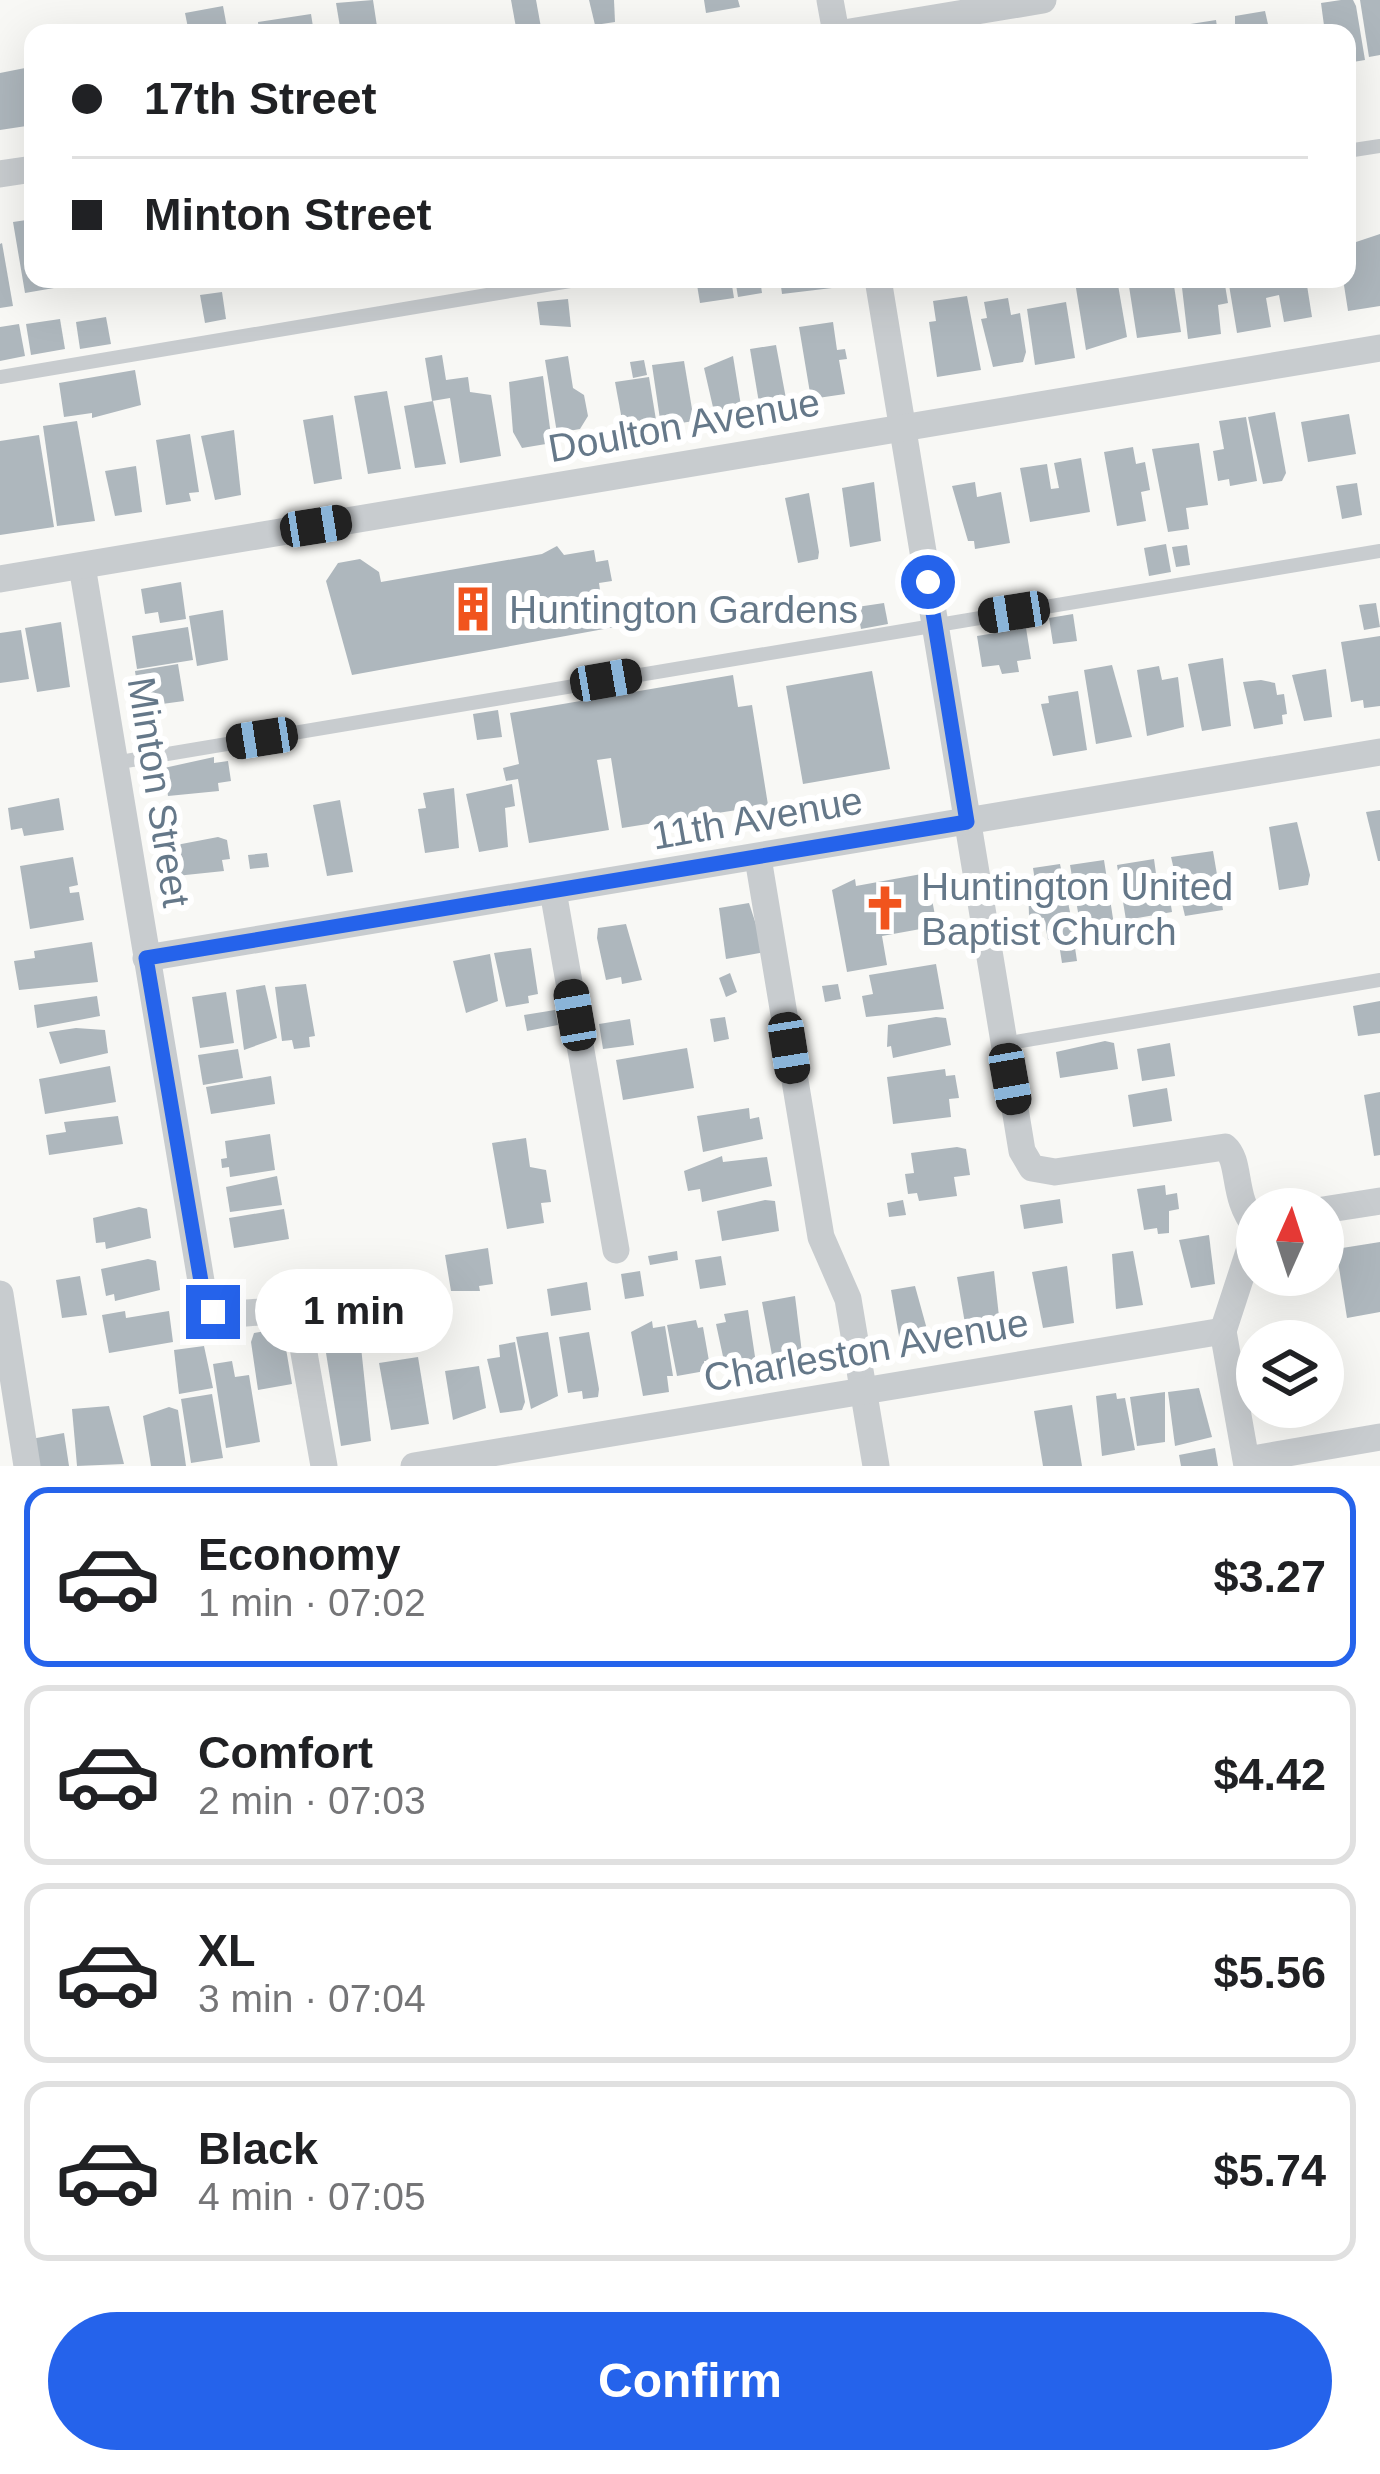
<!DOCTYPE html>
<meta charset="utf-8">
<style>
body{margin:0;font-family:Helvetica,sans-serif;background:#f6f6f6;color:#202124;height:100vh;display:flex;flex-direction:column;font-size:45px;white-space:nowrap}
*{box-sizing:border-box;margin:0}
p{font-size:39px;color:#757577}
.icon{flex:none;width:66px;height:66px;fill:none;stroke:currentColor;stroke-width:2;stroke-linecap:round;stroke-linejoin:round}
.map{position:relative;height:1466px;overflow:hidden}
.details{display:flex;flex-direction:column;background:#fff;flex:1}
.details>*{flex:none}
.guide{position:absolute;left:24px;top:24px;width:1332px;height:264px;border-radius:24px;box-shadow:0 12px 48px #0002;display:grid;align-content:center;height:264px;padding:0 48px;background:#fff}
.needle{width:78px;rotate:3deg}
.tools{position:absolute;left:1236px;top:1188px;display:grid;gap:24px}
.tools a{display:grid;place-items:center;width:108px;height:108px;border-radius:50%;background:#fff;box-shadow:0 12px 48px #0002;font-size:60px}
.end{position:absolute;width:54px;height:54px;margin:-27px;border:15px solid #2563eb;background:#fff;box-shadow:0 0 0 6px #fff}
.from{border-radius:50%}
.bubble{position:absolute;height:84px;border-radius:42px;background:#fff;box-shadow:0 12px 48px #0002;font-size:39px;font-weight:600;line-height:84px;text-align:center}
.car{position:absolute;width:36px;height:72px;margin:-36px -18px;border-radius:15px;box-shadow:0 0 9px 3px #0007;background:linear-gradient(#222 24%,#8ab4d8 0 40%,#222 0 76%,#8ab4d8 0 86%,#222 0)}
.guide b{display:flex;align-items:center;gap:42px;height:114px;font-size:45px}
.guide b+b{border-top:3px solid #e0e0e0}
.guide i{width:30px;height:30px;background:#202124}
ul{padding:21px 0 0;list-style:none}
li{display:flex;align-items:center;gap:36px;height:180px;margin:0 24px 18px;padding:0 24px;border:6px solid #e0e0e0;border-radius:24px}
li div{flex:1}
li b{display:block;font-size:45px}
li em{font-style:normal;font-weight:600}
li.on{border-color:#2563eb}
li>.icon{width:108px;height:108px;stroke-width:1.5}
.cta{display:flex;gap:24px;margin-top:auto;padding:24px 48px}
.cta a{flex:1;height:138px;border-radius:72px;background:#2563eb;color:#fff;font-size:48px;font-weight:600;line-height:138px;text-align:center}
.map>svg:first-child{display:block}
</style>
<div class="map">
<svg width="1380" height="1466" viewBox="0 0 1380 1466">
<rect width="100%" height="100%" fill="#f8f8f5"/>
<g fill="#aeb7bd">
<polygon points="373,0 378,33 341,33 336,3"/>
<polygon points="511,0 536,0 542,33 517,33"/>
<polygon points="589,0 614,0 615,22 595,25"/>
<polygon points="704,0 738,0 740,7 706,13"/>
<polygon points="1341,0 1353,0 1356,6 1365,60 1347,63 1347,33 1325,33 1321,3"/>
<polygon points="1360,0 1380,0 1380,55 1369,57"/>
<polygon points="223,6 228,33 189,33 185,13"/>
<polygon points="1265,11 1270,33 1235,33 1235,16"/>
<polygon points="311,14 314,33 259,33 258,22"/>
<polygon points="1216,20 1218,33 1185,33 1184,25"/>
<polygon points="25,68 33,125 0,130 0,73"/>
<polygon points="33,219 33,279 53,279 54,288 25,293 13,222"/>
<polygon points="1380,234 1380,306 1348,311 1343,279 1347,245"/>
<polygon points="2,243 13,306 0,308 0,244"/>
<polygon points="696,279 731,279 734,298 700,303"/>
<polygon points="735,279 760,279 762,293 738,297"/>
<polygon points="780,279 831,279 832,288 782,294"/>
<polygon points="1117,279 1127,337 1086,350 1075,282"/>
<polygon points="1173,279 1181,332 1137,338 1128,280"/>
<polygon points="1181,279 1224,279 1228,303 1218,305 1221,334 1188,339"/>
<polygon points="1228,279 1306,279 1312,317 1284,322 1279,295 1266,298 1271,327 1237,333"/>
<polygon points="222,292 226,319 205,323 200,295"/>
<polygon points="967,296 981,370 937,377 929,322 936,321 933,301"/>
<polygon points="1008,298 1011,315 1020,313 1026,352 1023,362 993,367 981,319 987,318 984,302"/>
<polygon points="568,299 571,327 540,325 537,302"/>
<polygon points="1066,302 1075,358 1035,365 1027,309"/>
<polygon points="106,317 111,344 80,349 76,322"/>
<polygon points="60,319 65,349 31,355 26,324"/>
<polygon points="833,322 837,350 845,349 847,359 839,360 845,394 811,399 799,327"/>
<polygon points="19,324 25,356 0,361 0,327"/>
<polygon points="776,345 787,404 760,409 750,349"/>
<polygon points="442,355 446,380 468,377 470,392 491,395 501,456 460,463 450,398 432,401 425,358"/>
<polygon points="568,356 573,388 584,395 588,416 580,429 557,433 545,360"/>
<polygon points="733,356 742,412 715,416 704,368"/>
<polygon points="644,360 647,375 633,378 630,362"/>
<polygon points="684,361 694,421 661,426 652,365"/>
<polygon points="135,370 141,405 92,418 92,413 64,417 59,383"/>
<polygon points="543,376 552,443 522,448 513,432 509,382"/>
<polygon points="649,377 657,426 624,431 615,382"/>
<polygon points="387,391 401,469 368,474 354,396"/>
<polygon points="433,401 446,464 415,468 404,406"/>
<polygon points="1275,412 1286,473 1282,481 1263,484 1248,417"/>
<polygon points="1349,414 1356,454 1308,462 1301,422"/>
<polygon points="333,415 342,479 314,484 303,420"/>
<polygon points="1246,417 1257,481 1230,486 1229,479 1218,481 1213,451 1224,449 1219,421"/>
<polygon points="77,421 95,521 57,526 43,426"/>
<polygon points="234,430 241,495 215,500 201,436"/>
<polygon points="190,434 199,492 189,493 191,501 166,505 156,440"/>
<polygon points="39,435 54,527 0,535 0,441"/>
<polygon points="1199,443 1208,505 1186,508 1189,529 1168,532 1152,449"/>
<polygon points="1133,447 1136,464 1145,462 1150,490 1141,492 1146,521 1117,526 1104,452"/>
<polygon points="1081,458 1090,512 1030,522 1020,468 1047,464 1051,489 1059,488 1054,463"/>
<polygon points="136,466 142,512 115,516 105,471"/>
<polygon points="874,482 881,541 850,547 842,488"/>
<polygon points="975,482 977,497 1001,492 1010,543 975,549 974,541 968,541 952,486"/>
<polygon points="1357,483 1362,515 1342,519 1336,486"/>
<polygon points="809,493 819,552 818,559 798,563 785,498"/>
<polygon points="1166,544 1171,572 1149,576 1144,548"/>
<polygon points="1187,545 1190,565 1176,567 1172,547"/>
<polygon points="557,546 564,555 594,550 596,562 608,560 612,581 599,583 602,604 611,603 615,627 352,675 326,581 338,563 360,559 379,572 381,582 542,554"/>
<polygon points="181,582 186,619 160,623 158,612 145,614 141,589"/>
<polygon points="884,603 888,624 861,629 857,607"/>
<polygon points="1376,603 1380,627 1364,630 1359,605"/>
<polygon points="223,610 228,660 197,666 189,616"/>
<polygon points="1073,614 1077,641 1053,644 1049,618"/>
<polygon points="61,622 70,687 37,692 25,628"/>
<polygon points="188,627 193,660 137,669 132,636"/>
<polygon points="1026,628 1031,659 1017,661 1019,672 1002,674 999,665 982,667 977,636"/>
<polygon points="21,630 29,679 0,683 0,633"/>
<polygon points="1380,636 1380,706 1364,708 1363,700 1351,702 1341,642"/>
<polygon points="1223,658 1231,726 1202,731 1188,664"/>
<polygon points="178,664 184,701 140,707 135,671"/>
<polygon points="1112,665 1132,737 1096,744 1084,670"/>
<polygon points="1159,666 1162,680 1178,677 1184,727 1147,736 1137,670"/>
<polygon points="1326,669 1332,717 1304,721 1292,675"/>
<polygon points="872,671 890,769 803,784 786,686"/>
<polygon points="733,675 738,707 752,705 768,805 622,828 611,758 597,760 609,830 529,843 518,779 506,781 503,768 519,764 510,713"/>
<polygon points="1261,680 1275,683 1277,695 1284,694 1287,714 1282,715 1283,724 1254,729 1243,682"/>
<polygon points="1078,691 1087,750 1053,756 1041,704 1049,703 1048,696"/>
<polygon points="498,710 502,737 477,740 473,714"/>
<polygon points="214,757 214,763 228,761 231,781 218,783 219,791 168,796 164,768"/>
<polygon points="512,784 515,806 505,808 508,847 479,852 466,794"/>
<polygon points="454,788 459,848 425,853 418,809 426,808 423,793"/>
<polygon points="59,798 64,830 24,836 22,828 11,830 8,808"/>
<polygon points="340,800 353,872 327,876 313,805"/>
<polygon points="1380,810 1380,861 1378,861 1366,812"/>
<polygon points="1297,822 1310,875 1308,885 1279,890 1269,827"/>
<polygon points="218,837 227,840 230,859 222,860 224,871 176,876 171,846"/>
<polygon points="1213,851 1223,910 1185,916 1171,857"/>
<polygon points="267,853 269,867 250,869 248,855"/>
<polygon points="73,857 78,885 69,887 70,893 79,892 84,920 30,929 20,866"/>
<polygon points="1154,859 1157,881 1167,880 1172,912 1126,920 1117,865"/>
<polygon points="1104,860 1114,925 1081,930 1070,865"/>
<polygon points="1060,864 1075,936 1048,940 1044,918 1029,916 1028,882 1035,881 1033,868"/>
<polygon points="927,873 937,926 882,936 887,965 847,972 832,890 855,879 856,886"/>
<polygon points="749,903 765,952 726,959 719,908"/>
<polygon points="626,924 642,980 622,984 621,977 606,980 597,938 598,928"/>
<polygon points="1074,941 1077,961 1062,963 1059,944"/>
<polygon points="92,942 98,982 19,990 14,961 35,958 34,951"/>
<polygon points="531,948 538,994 528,996 529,1003 506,1007 494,953"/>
<polygon points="490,954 498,1001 466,1013 453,961"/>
<polygon points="936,964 944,1009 866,1017 862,996 873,994 869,975"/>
<polygon points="730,973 737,992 726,997 719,978"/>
<polygon points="306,984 315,1036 309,1037 310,1047 294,1049 292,1040 282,1041 275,987"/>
<polygon points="838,984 841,999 825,1002 822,986"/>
<polygon points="265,985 277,1038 244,1050 236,990"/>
<polygon points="226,992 234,1043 200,1048 192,997"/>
<polygon points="97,996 100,1016 37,1028 34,1005"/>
<polygon points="1380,1001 1380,1033 1358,1036 1353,1006"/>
<polygon points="555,1010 558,1025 527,1031 524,1015"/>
<polygon points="725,1017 729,1039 714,1042 710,1019"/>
<polygon points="936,1017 946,1018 951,1045 893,1058 891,1046 887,1047 888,1025"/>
<polygon points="630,1019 634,1045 603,1049 599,1024"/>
<polygon points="76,1028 105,1030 108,1053 60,1064 49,1032"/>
<polygon points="1105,1041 1114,1043 1118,1069 1060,1078 1056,1052"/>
<polygon points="1170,1043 1175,1076 1142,1081 1137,1049"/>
<polygon points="687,1048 694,1088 623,1100 616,1060"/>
<polygon points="238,1049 243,1078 203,1085 198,1055"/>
<polygon points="110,1066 116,1102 45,1114 39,1079"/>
<polygon points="945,1069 946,1076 955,1075 959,1098 949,1099 951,1117 893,1124 887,1077"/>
<polygon points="271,1076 275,1104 211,1114 206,1087"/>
<polygon points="1167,1088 1172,1121 1133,1127 1128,1095"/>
<polygon points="1380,1092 1380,1155 1374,1156 1364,1095"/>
<polygon points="749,1108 750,1119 759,1117 763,1139 703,1152 697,1116"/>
<polygon points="118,1116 123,1144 49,1155 46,1135 66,1132 64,1122"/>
<polygon points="270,1134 275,1170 230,1177 229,1167 222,1168 221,1159 227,1158 225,1141"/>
<polygon points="526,1138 530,1167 546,1170 551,1202 541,1203 544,1223 507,1229 492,1143"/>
<polygon points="957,1147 966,1149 970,1175 954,1177 957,1196 919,1201 917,1193 908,1194 905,1174 914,1173 911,1153"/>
<polygon points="722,1156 723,1162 767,1157 772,1186 702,1202 700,1189 688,1191 684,1171"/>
<polygon points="277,1176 282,1205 230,1212 226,1187"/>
<polygon points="1165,1185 1166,1195 1177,1193 1179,1209 1169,1211 1169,1233 1158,1234 1157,1228 1144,1230 1137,1189"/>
<polygon points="1060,1199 1063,1223 1024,1229 1020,1205"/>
<polygon points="765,1200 775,1201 779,1231 722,1241 717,1211"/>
<polygon points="903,1200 906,1215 889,1217 887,1203"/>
<polygon points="139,1207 147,1209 151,1238 106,1249 105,1242 96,1243 93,1218"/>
<polygon points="284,1209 289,1239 234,1248 229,1218"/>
<polygon points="1209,1235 1215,1284 1191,1288 1179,1240"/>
<polygon points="1380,1242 1380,1312 1347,1318 1336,1249"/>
<polygon points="488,1248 493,1284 479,1286 480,1291 451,1291 445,1255"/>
<polygon points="677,1251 678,1260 650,1265 648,1256"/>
<polygon points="1133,1251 1143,1305 1116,1309 1112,1254"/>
<polygon points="721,1256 726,1285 700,1289 695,1260"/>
<polygon points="148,1259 156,1261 160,1290 115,1301 114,1294 106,1296 101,1269"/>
<polygon points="1067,1266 1074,1323 1043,1328 1032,1272"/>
<polygon points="640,1271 644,1296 625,1299 621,1274"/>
<polygon points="994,1271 1001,1335 968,1341 957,1277"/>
<polygon points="80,1276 87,1315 62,1318 56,1280"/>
<polygon points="587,1282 591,1310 551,1316 547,1289"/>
<polygon points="915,1286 928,1333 926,1338 900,1342 891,1290"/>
<polygon points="795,1296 803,1361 774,1366 762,1302"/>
<polygon points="748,1310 757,1370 727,1375 716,1324 726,1322 724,1314"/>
<polygon points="125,1311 126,1318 169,1311 173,1342 109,1353 102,1315"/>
<polygon points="696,1320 698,1328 703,1327 709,1361 704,1361 705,1371 677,1376 667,1325"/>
<polygon points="652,1321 653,1328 665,1326 673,1376 667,1376 669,1392 643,1396 631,1332"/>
<polygon points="277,1329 279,1338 284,1337 292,1384 258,1390 251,1342 254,1333"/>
<polygon points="548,1332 558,1396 531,1409 516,1337"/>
<polygon points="589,1332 599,1389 598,1397 583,1399 582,1391 568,1393 559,1337"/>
<polygon points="515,1342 525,1402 522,1410 500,1413 487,1359 500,1357 499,1345"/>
<polygon points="204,1346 213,1388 179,1394 174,1350"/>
<polygon points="361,1347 371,1441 341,1446 326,1353"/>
<polygon points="418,1357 429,1424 391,1430 379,1363"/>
<polygon points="232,1361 235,1377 249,1375 260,1442 226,1448 213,1364"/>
<polygon points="479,1366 486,1408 453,1420 445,1371"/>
<polygon points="1199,1388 1212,1437 1175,1446 1168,1392"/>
<polygon points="1165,1392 1165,1442 1137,1446 1130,1397"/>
<polygon points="1116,1393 1117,1399 1125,1398 1135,1450 1102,1456 1096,1396"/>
<polygon points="212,1394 223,1458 191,1463 181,1399"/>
<polygon points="1072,1405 1082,1466 1043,1466 1034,1411"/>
<polygon points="109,1406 124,1464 77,1466 72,1409"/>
<polygon points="169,1407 178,1410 186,1466 151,1466 143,1416"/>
<polygon points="1271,1407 1308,1407 1309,1411 1272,1416"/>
<polygon points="64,1433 69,1466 35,1466 31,1439"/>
<polygon points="1215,1448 1218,1466 1181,1466 1179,1455"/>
</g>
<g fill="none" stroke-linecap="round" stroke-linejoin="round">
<g stroke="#c8cccf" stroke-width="14">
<polyline points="1347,151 1380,146"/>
<polyline points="0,377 582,279"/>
<polyline points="114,763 1380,551"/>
<polyline points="1004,1044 1380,980"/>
</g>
<g stroke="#c8cccf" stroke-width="27">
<polyline points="830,0 836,33"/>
<polyline points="844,33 1043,0"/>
<polyline points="0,174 33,169"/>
<path d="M878,279L1022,1151L1032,1168L1055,1172L1225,1147C1242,1162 1231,1197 1256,1227"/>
<polyline points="82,566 204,1299 221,1315 285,1310 298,1319 324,1466"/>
<polyline points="0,579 1380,348"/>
<polyline points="758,858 821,1237 848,1299 876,1466"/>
<polyline points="553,891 616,1250"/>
<polyline points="146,958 1380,752"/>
<polyline points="1323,1210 1380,1201"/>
<polyline points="0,1294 27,1466"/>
<polyline points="1223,1331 1247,1466"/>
<polyline points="1223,1331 1257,1227"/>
<polyline points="1247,1460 1380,1437"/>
<polyline points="414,1466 1223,1331"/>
</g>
</g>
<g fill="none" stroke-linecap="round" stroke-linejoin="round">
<polyline stroke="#2563eb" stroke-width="15" points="213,1312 204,1299 146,958 967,822 928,582"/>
</g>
<defs>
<g id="building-bare" transform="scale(3.6)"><path d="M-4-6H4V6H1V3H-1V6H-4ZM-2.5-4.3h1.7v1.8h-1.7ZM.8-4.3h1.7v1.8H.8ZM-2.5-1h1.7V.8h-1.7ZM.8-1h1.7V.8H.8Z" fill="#f1541d" stroke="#fff" stroke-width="2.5" paint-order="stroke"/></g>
<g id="church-bare" transform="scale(3.6)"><path d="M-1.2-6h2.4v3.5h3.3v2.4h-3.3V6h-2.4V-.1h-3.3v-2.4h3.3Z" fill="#f1541d" stroke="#fff" stroke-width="2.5" paint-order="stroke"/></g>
</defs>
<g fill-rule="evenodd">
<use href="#building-bare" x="473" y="609"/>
<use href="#church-bare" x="885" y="908"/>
</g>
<g text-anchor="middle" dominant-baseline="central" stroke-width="12" stroke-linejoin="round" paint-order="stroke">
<g font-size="39" fill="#657889" stroke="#fff">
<text transform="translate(684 425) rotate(-10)">Doulton Avenue</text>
<text transform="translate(159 792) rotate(81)">Minton Street</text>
<text transform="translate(757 818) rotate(-10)">11th Avenue</text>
<text transform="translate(866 1350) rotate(-10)">Charleston Avenue</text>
</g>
<g font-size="39" fill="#657889" stroke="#fff" text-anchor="start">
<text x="509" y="609">Huntington Gardens</text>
<text x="921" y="886">Huntington United<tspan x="921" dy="45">Baptist Church</tspan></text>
</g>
</g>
</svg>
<div class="tools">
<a><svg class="needle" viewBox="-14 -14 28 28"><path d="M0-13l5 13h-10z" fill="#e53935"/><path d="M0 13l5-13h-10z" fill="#757577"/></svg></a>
<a><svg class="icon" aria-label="layers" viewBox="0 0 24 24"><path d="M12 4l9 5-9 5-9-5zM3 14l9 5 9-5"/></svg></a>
</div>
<i class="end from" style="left:928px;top:582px"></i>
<i class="end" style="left:213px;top:1312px"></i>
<div class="bubble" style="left:255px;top:1269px;width:198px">1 min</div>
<i class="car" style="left:316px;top:526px;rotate:81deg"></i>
<i class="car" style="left:1014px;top:612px;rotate:261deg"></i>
<i class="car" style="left:606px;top:680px;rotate:80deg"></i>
<i class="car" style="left:262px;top:738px;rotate:261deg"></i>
<i class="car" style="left:575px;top:1015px;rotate:350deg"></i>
<i class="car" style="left:789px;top:1048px;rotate:171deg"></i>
<i class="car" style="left:1010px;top:1079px;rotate:170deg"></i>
<div class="guide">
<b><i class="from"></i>17th Street</b>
<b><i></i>Minton Street</b>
</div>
</div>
<section class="details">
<ul>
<li class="on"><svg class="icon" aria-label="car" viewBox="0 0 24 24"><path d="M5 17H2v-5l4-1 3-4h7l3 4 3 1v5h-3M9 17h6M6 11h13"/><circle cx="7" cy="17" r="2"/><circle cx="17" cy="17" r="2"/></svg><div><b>Economy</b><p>1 min · 07:02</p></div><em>$3.27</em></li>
<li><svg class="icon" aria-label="car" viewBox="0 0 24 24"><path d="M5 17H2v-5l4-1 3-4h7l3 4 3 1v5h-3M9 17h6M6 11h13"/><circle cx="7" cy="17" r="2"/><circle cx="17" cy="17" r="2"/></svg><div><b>Comfort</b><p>2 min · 07:03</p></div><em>$4.42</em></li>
<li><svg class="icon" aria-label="car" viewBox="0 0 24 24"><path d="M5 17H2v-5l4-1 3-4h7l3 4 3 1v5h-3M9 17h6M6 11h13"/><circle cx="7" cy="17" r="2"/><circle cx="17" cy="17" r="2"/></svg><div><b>XL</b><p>3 min · 07:04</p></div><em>$5.56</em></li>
<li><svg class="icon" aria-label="car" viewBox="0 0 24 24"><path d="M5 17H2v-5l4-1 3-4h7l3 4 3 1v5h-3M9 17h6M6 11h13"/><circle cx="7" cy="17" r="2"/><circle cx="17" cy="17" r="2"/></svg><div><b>Black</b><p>4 min · 07:05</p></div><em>$5.74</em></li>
</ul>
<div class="cta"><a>Confirm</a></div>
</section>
